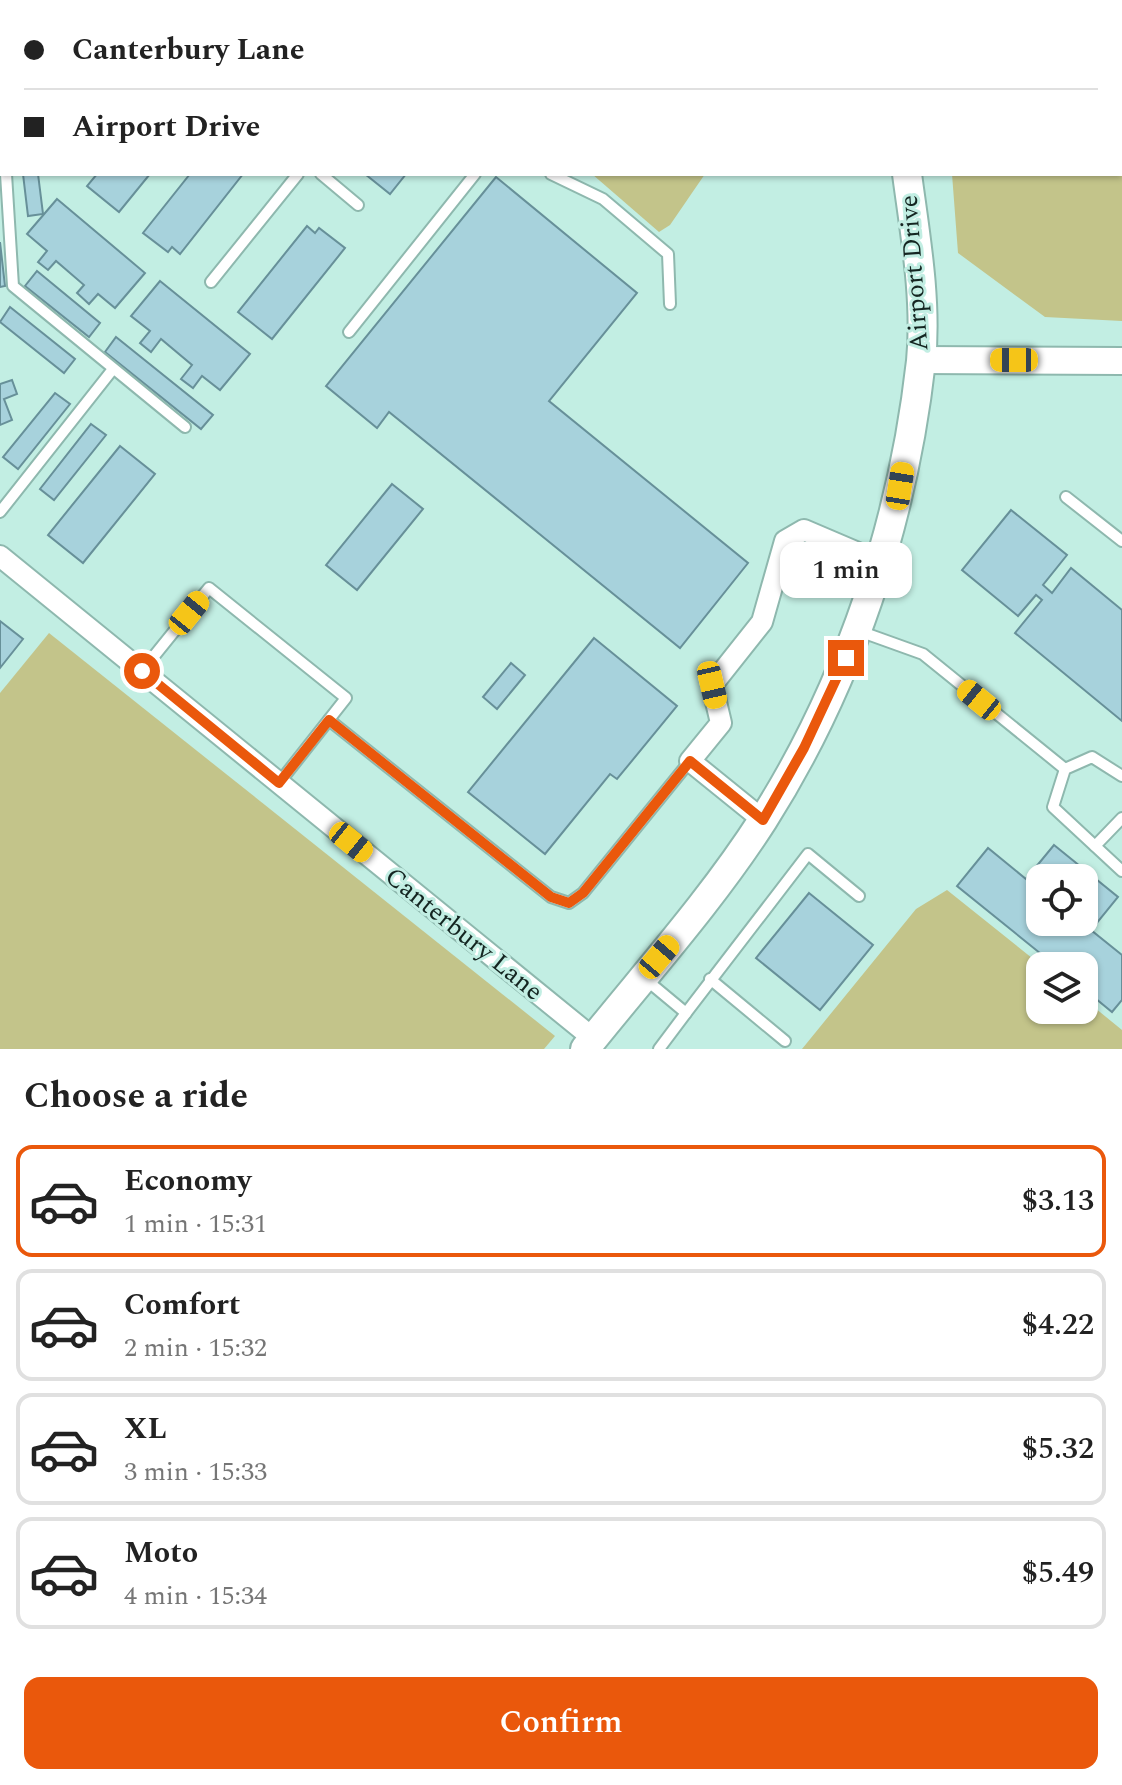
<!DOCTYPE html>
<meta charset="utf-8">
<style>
body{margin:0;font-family:Spectral,serif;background:#f6f6f6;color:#222;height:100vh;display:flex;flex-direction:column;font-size:30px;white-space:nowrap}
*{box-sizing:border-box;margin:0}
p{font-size:26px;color:#767676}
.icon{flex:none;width:44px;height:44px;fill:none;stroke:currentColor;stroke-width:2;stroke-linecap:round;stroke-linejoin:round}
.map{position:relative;height:1049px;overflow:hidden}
.side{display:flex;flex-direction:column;background:#fff;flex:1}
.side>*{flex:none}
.top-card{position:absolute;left:0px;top:0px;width:1122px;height:176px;box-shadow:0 2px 6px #0004;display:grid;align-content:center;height:176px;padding:0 24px;background:#fff}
.fabs{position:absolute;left:1026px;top:864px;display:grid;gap:16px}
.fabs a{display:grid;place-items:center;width:72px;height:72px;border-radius:16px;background:#fff;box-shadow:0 2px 6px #0004;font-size:40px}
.end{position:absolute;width:36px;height:36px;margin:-18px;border:10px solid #ea580c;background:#fff;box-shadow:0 0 0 4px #fff}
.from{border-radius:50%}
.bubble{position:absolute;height:56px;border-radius:16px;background:#fff;box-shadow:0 2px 6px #0004;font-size:26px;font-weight:600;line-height:56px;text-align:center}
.car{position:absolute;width:24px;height:48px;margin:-24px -12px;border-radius:10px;box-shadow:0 0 6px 2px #0007;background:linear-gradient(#f5c518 24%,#345 0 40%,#f5c518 0 76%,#345 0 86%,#f5c518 0)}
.top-card b{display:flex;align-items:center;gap:28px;height:76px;font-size:30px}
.top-card b+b{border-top:2px solid #e0e0e0}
.top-card i{width:20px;height:20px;background:#222}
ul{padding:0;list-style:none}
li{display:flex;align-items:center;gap:24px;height:112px;margin:0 16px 12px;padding:0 8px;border:4px solid #e0e0e0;border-radius:16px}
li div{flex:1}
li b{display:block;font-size:30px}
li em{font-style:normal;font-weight:600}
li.selected{border-color:#ea580c}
li>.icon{width:72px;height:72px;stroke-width:1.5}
h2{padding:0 24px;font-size:36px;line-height:96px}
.action{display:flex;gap:16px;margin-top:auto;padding:16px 24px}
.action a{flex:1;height:92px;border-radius:16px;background:#ea580c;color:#fff;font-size:32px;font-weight:600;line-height:92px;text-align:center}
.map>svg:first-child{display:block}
</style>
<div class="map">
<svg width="1122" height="1049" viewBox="0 0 1122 1049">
<rect width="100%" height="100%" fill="#c2eee3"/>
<g fill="#c3c48a">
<polygon points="455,0 837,0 438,2"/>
<polygon points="932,0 1122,0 1122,321 1045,317 958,253 952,174 1120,174 1120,2"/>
<polygon points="592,174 705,174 670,225 659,232"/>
<polygon points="49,633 555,1036 544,1049 0,1049 0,693"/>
<polygon points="947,890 1042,966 1040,1010 1084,1010 1084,999 1122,1030 1122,1049 802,1049 916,909"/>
</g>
<g fill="#a7d2dc" stroke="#679099" stroke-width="2" fill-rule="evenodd">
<polygon points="26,0 73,0 25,2"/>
<polygon points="231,0 286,0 229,2"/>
<polygon points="0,69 2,71 2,122 0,120"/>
<polygon points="23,174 38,174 43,214 28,216"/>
<polygon points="97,174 150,174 119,212 87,186"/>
<polygon points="190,174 243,174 180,254 172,247 168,252 143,233"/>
<polygon points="365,174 406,174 390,194"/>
<polygon points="496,177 637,293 549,401 748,563 680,648 389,412 377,428 326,386"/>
<polygon points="57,199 145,273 115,308 98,294 89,304 77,293 84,285 56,261 48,270 38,262 47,251 27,234"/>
<polygon points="307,226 315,233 319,228 345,248 272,339 238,312"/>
<polygon points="0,242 5,286 0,287"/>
<polygon points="37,271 100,323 89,337 25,286"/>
<polygon points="160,281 250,354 220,390 202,376 193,388 181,379 192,365 161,339 151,352 140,343 150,331 131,316"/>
<polygon points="10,307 75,359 64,373 0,322"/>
<polygon points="116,337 213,415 201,429 105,352"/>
<polygon points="12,380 17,394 4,399 12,420 0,425 0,384"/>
<polygon points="55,393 70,404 18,469 3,457"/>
<polygon points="91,424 106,435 54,500 40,489"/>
<polygon points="120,446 155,474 83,563 48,535"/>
<polygon points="392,484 423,509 357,590 326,565"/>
<polygon points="1011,510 1067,555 1043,585 1052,593 1071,568 1122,610 1122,721 1015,633 1042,600 1036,595 1018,616 962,570"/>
<polygon points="0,621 23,639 0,668"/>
<polygon points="594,638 677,706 617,779 610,774 545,854 468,792"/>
<polygon points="511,663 525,675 497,709 483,697"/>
<path d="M1054,845L1118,897L1091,930L1122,955V1000L1112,1012L1084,989V966H1056L957,886L988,848L1026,879ZM1040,878H1084V922H1040Z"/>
<polygon points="809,893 873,945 820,1010 756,958"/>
</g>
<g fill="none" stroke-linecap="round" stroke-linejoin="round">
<g stroke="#8eb8ae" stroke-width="14">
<g id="service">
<polyline points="121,0 123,2"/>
<polyline points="176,2 177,0"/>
<polyline points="0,147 2,148"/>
<polyline points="6,174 13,286 185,427"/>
<polyline points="321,174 358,205"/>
<polyline points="551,174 603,199 668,254 670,304"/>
<polyline points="211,282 298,174"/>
<polyline points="349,332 475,174"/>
<polyline points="1066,497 1122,541"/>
<polyline points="0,512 113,369"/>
<polyline points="859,631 923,654 1065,769"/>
<polyline points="142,671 209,588 346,698 279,783"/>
<polyline points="329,720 551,897 569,903 583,893 690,761"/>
<polyline points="1122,776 1092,757 1065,769 1053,807 1122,871"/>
<polyline points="1095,846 1122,818"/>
<polyline points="644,978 686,1013 808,854 859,896"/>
<polyline points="710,979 785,1041"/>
<polyline points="659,1049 686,1013"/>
</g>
</g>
<g stroke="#8eb8ae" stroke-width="24">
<g id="minor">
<polyline points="0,556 594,1039"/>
<polyline points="763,820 690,761 721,723 712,685 762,622 785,541 804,530 879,562"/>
</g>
</g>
<g stroke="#8eb8ae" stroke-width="30">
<polyline id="tertiary" points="921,360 1122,361"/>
</g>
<g stroke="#8eb8ae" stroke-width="32">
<g id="secondary">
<polyline points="885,0 886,2"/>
<path d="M585,1049C645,974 711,901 763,820C850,683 903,522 921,361C927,300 915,234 907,174"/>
</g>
</g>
<use href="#service" stroke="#fff" stroke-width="10"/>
<use href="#minor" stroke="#fff" stroke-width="20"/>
<use href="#tertiary" stroke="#fff" stroke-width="26"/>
<use href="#secondary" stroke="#fff" stroke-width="28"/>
</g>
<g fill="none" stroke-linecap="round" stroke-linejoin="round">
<polyline stroke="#ea580c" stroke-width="10" points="142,671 279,783 329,720 551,897 569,903 583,893 690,761 763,820 804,748 846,658"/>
</g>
<g text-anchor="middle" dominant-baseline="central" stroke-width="6" stroke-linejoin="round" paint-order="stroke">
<g font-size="26" fill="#142521" stroke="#c2eee3">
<text transform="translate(914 273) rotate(-94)">Airport Drive</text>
<text transform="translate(464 934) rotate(39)">Canterbury Lane</text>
</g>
</g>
</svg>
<div class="fabs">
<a><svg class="icon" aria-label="locate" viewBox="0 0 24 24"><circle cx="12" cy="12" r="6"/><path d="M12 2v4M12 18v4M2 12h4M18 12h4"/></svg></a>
<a><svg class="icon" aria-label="layers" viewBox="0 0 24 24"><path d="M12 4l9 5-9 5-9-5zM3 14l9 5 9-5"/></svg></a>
</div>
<i class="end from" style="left:142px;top:671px"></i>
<i class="end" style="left:846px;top:658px"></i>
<div class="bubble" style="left:780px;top:542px;width:132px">1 min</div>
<i class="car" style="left:1014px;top:360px;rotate:270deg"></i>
<i class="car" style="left:900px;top:486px;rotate:9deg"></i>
<i class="car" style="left:189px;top:613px;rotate:39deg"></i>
<i class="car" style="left:712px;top:685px;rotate:167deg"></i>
<i class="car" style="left:979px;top:700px;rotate:309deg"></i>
<i class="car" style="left:351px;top:842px;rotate:129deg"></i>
<i class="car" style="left:659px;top:957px;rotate:40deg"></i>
<div class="top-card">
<b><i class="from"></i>Canterbury Lane</b>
<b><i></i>Airport Drive</b>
</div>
</div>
<section class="side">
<h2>Choose a ride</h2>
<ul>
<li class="selected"><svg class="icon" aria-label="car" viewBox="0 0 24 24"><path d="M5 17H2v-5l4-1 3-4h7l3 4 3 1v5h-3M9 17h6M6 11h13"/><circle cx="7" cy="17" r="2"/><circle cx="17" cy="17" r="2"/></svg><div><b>Economy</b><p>1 min · 15:31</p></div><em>$3.13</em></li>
<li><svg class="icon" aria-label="car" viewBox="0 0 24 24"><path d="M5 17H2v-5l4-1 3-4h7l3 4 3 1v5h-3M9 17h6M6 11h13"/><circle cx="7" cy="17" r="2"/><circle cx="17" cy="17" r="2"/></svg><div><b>Comfort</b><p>2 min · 15:32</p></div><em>$4.22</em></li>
<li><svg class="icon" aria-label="car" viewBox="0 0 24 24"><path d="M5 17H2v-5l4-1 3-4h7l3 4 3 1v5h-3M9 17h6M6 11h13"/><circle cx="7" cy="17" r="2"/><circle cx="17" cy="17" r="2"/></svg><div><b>XL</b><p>3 min · 15:33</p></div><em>$5.32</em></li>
<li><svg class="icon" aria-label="car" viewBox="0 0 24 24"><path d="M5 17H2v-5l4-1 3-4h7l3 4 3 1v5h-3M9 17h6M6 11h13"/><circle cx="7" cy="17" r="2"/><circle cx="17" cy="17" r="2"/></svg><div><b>Moto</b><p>4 min · 15:34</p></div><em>$5.49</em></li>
</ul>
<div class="action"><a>Confirm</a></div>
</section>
